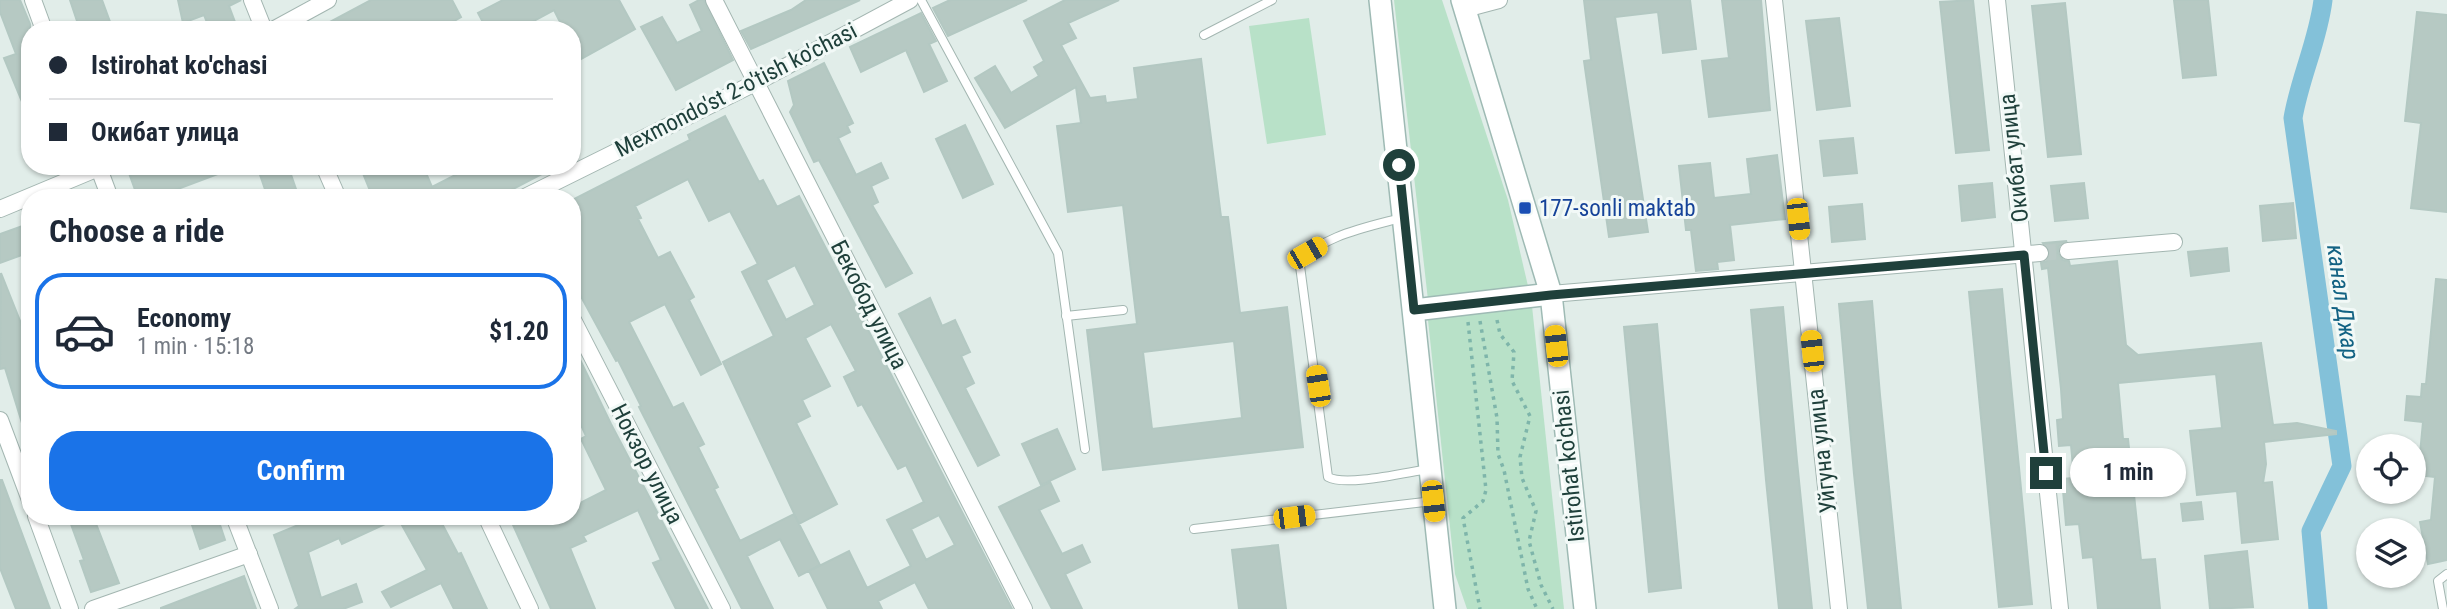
<!DOCTYPE html>
<meta charset="utf-8">
<style>
body{margin:0;font-family:"Roboto Condensed",sans-serif;background:#f6f6f7;color:#1f2937;height:100vh;display:flex;flex-direction:column;font-size:26px;white-space:nowrap}
*{box-sizing:border-box;margin:0}
p{font-size:23px;color:#747a83}
.icon{flex:none;width:38px;height:38px;fill:none;stroke:currentColor;stroke-width:2;stroke-linecap:round;stroke-linejoin:round}
.map{position:relative;flex:1;overflow:hidden}
.details{position:absolute;left:21px;top:189px;width:560px;height:336px;display:flex;flex-direction:column;background:#fff;border-radius:28px;box-shadow:0 2px 5px #0004}
.details>*{flex:none}
.hud{position:absolute;left:21px;top:21px;width:560px;height:154px;border-radius:28px;box-shadow:0 2px 5px #0004;display:grid;align-content:center;height:154px;padding:0 28px;background:#fff}
.fabs{position:absolute;left:2356px;top:434px;display:grid;gap:14px}
.fabs a{display:grid;place-items:center;width:70px;height:70px;border-radius:50%;background:#fff;box-shadow:0 2px 5px #0004;font-size:35px}
.end{position:absolute;width:32px;height:32px;margin:-16px;border:9px solid #1f403b;background:#fff;box-shadow:0 0 0 4px #fff}
.from{border-radius:50%}
.bubble{position:absolute;height:49px;border-radius:24px;background:#fff;box-shadow:0 2px 5px #0004;font-size:23px;font-weight:700;line-height:49px;text-align:center}
.car{position:absolute;width:21px;height:42px;margin:-21px -10px;border-radius:9px;box-shadow:0 0 5px 2px #0007;background:linear-gradient(#f5c518 24%,#345 0 40%,#f5c518 0 76%,#345 0 86%,#f5c518 0)}
.hud b{display:flex;align-items:center;gap:24px;height:66px;font-size:26px}
.hud b+b{border-top:2px solid #e0e1e3}
.hud i{width:18px;height:18px;background:#1f2937}
ul{padding:0;list-style:none}
li{display:flex;align-items:center;gap:21px;height:116px;margin:0 14px 10px;padding:0 14px;border:4px solid transparent;border-radius:28px}
li div{flex:1}
li b{display:block;font-size:26px}
li em{font-style:normal;font-weight:700}
li.active{border-color:#1a73e8}
li>.icon{width:63px;height:63px;stroke-width:1.5}
h2{padding:0 28px;font-size:32px;line-height:84px}
.action{display:flex;gap:14px;margin-top:auto;padding:14px 28px}
.action a{flex:1;height:80px;border-radius:28px;background:#1a73e8;color:#fff;font-size:28px;font-weight:700;line-height:80px;text-align:center}
.map>svg:first-child{display:block}
</style>
<div class="map">
<svg width="2447" height="609" viewBox="0 0 2447 609">
<rect width="100%" height="100%" fill="#e1ede9"/>
<g fill="#b8e1c8">
<polygon points="1394,0 1442,0 1508,200 1528,286 1428,300"/>
<polygon points="1309,18 1326,135 1267,144 1249,26"/>
<polygon points="1532,306 1564,609 1467,609 1455,574 1428,320"/>
</g>
<g fill="none" stroke-linecap="round" stroke-linejoin="round">
<path stroke="#83c1d9" stroke-width="19" d="M2318,609L2311,531L2342,466L2293,118C2300,77 2318,41 2323,0"/>
</g>
<g fill="#b6c9c3" stroke="#b3c8c2" stroke-width="2" fill-rule="evenodd">
<polygon points="0,0 20,0 30,24 30,121 4,58 16,54 0,12"/>
<polygon points="70,0 102,0 113,30 80,30"/>
<polygon points="178,0 241,0 229,6 238,30 210,30 204,15 183,23"/>
<polygon points="371,0 452,0 461,17 438,30 315,30"/>
<polygon points="503,0 619,0 635,29 572,64 572,30 564,30 554,10 517,30 487,30 478,13"/>
<polygon points="699,0 704,0 733,60 676,90 641,27 662,17 677,43 702,31 690,5"/>
<polygon points="806,0 860,0 751,49 741,31 791,10"/>
<polygon points="950,0 1027,0 948,36 933,8"/>
<path d="M1065,0H1119L1068,23L1076,38L1061,45L1090,98L1105,96L1106,103L1138,99L1134,68L1201,59L1221,217H1228L1240,313L1287,307L1303,447L1103,470L1087,330L1137,324L1123,205L1068,212L1057,126L1081,123L1076,87L1005,128L975,78L995,66L1011,93L1039,76L1034,67L1044,61L1024,21ZM1234,341L1242,418L1152,429L1143,352Z"/>
<polygon points="1584,0 1690,0 1696,49 1663,53 1658,12 1615,17 1648,232 1609,237 1584,61 1591,60"/>
<polygon points="1722,0 1761,0 1770,110 1709,117 1702,61 1729,58"/>
<polygon points="1973,0 1989,150 1956,153 1940,2"/>
<polygon points="2174,0 2208,0 2216,75 2183,78"/>
<polygon points="2065,3 2081,154 2048,157 2032,6"/>
<polygon points="2417,12 2447,15 2447,212 2411,208 2421,123 2405,121"/>
<polygon points="921,13 936,41 929,44 947,81 924,92 906,50 861,72 850,47"/>
<polygon points="1839,18 1850,106 1817,110 1806,21"/>
<polygon points="824,63 853,123 847,126 850,132 838,138 856,175 881,163 888,178 871,186 878,202 872,205 912,273 886,287 819,160 814,162 790,112 794,105 788,81"/>
<path d="M725,116L759,182L763,180L777,207L799,196L1012,609H929L915,582L878,601L882,609H828L809,571L849,551L867,588L911,566L887,520L924,502L906,465L898,469L862,404L858,406L844,377L856,371L831,324L805,338L830,386L802,400L810,416L796,423L837,504L799,524L723,362L774,336L742,272L758,264L730,211L709,221L688,179L635,206L641,218L638,219L658,258L670,252L694,297L689,300L721,364L701,375L665,304L629,322L673,408L683,403L704,444L698,447L718,487L714,489L740,541L794,514L820,565L799,576L780,539L747,556L773,609H742L639,407L641,406L618,360L616,361L572,280V200L690,140L688,135ZM795,265L815,305L786,320L766,280ZM939,515L955,545L926,560L911,529Z"/>
<polygon points="965,125 993,184 963,198 936,139"/>
<polygon points="1853,138 1857,173 1824,176 1820,141"/>
<polygon points="1777,155 1785,219 1730,225 1734,260 1717,262 1718,269 1696,271 1691,230 1686,230 1679,166 1710,163 1714,198 1751,194 1747,159"/>
<polygon points="148,166 231,166 231,169 167,193 168,198 138,198 129,173"/>
<polygon points="257,166 288,166 297,192 268,198"/>
<polygon points="360,166 423,166 432,187 473,166 557,166 496,198 373,198"/>
<polygon points="1992,183 1995,217 1962,221 1959,186"/>
<polygon points="2084,183 2088,218 2055,221 2051,186"/>
<polygon points="2293,203 2296,238 2263,241 2260,206"/>
<polygon points="1862,204 1865,239 1832,242 1829,207"/>
<polygon points="25,225 30,252 0,263 0,234"/>
<polygon points="2067,241 2059,246 2058,253 2063,260 2069,261 2070,266 2117,261 2126,345 2138,355 2261,343 2273,425 2297,423 2336,431 2336,434 2264,442 2266,464 2263,483 2272,482 2278,539 2242,543 2237,491 2197,495 2190,431 2222,428 2216,374 2118,383 2123,439 2128,439 2141,560 2155,559 2160,609 2098,609 2093,557 2083,558 2079,524 2066,525 2062,479 2074,478 2071,445 2059,446 2057,420 2063,419 2061,389 2048,268 2042,269 2041,263 2047,261 2050,253 2043,243"/>
<polygon points="2227,248 2229,271 2191,276 2188,252"/>
<polygon points="1,273 30,346 30,436 26,436 5,368 0,369"/>
<polygon points="2436,279 2447,280 2447,560 2428,564 2420,522 2431,520 2435,477 2418,475 2423,422 2405,420 2407,396 2421,397 2422,384 2426,384"/>
<polygon points="2002,289 2032,604 1999,607 1969,292"/>
<polygon points="930,298 942,326 955,320 970,352 961,356 974,383 965,388 999,455 978,466 899,314"/>
<polygon points="1872,301 1880,395 1901,609 1868,609 1854,474 1839,304"/>
<polygon points="1783,307 1797,461 1812,609 1779,609 1766,480 1751,310"/>
<polygon points="1657,324 1681,588 1649,592 1624,327"/>
<polygon points="572,343 611,424 708,609 676,609 653,563 661,560 638,510 583,536 586,541 570,548 595,609 551,609 509,516 572,516 572,507 606,490 581,439 586,436 572,405"/>
<polygon points="1057,429 1075,469 1041,485 1022,444"/>
<polygon points="0,480 2,480 50,609 16,609 0,568"/>
<polygon points="1050,482 1059,501 1039,510 1062,554 1082,545 1090,562 1065,574 1082,609 1052,609 999,507"/>
<polygon points="2201,502 2203,519 2183,521 2181,504"/>
<polygon points="68,516 93,516 119,583 91,592 80,561 84,560"/>
<polygon points="189,516 217,516 225,540 200,549"/>
<polygon points="320,516 348,516 351,523 366,516 438,516 458,554 461,553 487,609 454,609 441,583 391,607 382,592 427,570 398,518 342,544 339,538 308,552 321,598 356,584 362,602 343,609 295,609 299,606 274,535"/>
<polygon points="1278,545 1286,609 1239,609 1232,550"/>
<polygon points="2247,551 2253,607 2210,609 2205,556"/>
<polygon points="244,576 256,609 161,609 161,608"/>
</g>
<g fill="none" stroke-linecap="round" stroke-linejoin="round">
<polyline stroke="#bacac6" stroke-width="16" stroke-dasharray="16 8" stroke-linecap="butt" points="2040,253 2068,251"/>
<g stroke="#a3b6b1" stroke-width="10">
<g id="service">
<polyline points="921,0 1058,253 1085,449"/>
<polyline points="1204,35 1272,0"/>
<path d="M1401,218C1372,226 1313,237 1300,266L1328,477C1346,487 1407,472 1429,469"/>
<polyline points="1066,316 1123,310"/>
<polyline points="1194,529 1433,501"/>
<polyline points="2443,609 2438,581 2447,574"/>
</g>
</g>
<g stroke="#a3b6b1" stroke-width="18">
<g id="minor">
<polyline points="33,0 44,30"/>
<polyline points="252,0 264,30"/>
<polyline points="714,0 1024,609"/>
<polyline points="1774,0 1839,609"/>
<polyline points="1997,0 2060,609"/>
<polyline points="1465,9 1499,0"/>
<polyline points="273,30 328,0"/>
<polyline points="98,166 110,198"/>
<polyline points="324,166 338,198"/>
<polyline points="523,198 755,83 910,0"/>
<polyline points="0,209 103,166"/>
<polyline points="2068,251 2174,242"/>
<polyline points="1551,294 2040,253"/>
<polyline points="572,318 722,609"/>
<polyline points="0,420 30,500"/>
<polyline points="36,516 70,609"/>
<polyline points="234,516 270,609"/>
<polyline points="486,516 530,609"/>
<polyline points="93,609 249,554"/>
</g>
</g>
<g stroke="#9ebab4" stroke-width="24">
<g id="secondary">
<polyline points="1380,0 1445,609"/>
<polyline points="1462,0 1551,294 1585,609"/>
<polyline points="1414,310 1551,294"/>
</g>
</g>
<g stroke="#7eb5aa" stroke-width="3.5" stroke-dasharray="3.5 5" stroke-linecap="butt">
<polyline points="1497,320 1500,334 1514,352 1512,381 1530,416 1520,457 1522,478 1536,511 1529,541 1541,585 1553,609"/>
<polyline points="1480,321 1497,418 1498,454 1504,470 1528,589 1537,609"/>
<polyline points="1468,322 1486,490 1483,501 1463,518 1480,609"/>
</g>
<use href="#service" stroke="#fff" stroke-width="8"/>
<use href="#minor" stroke="#fff" stroke-width="16"/>
<use href="#secondary" stroke="#fff" stroke-width="21"/>
</g>
<g fill="none" stroke-linecap="round" stroke-linejoin="round">
<polyline stroke="#1f403b" stroke-width="9" points="1399,165 1414,310 1551,295 2024,255 2046,473"/>
</g>
<rect fill="#1a4fb4" stroke="#f2f9f7" stroke-width="2.5" x="1518" y="201" width="14" height="14" rx="3.5"/>
<g text-anchor="middle" dominant-baseline="central" stroke-width="6" stroke-linejoin="round" paint-order="stroke">
<g font-size="23" fill="#1f403b" stroke="#f2f9f7">
<text transform="translate(736 90) rotate(-27)">Mexmondo'st 2-o'tish ko'chasi</text>
<text transform="translate(2014 158) rotate(-96)">Окибат улица</text>
<text transform="translate(869 305) rotate(63)">Бекобод улица</text>
<text transform="translate(1822 451) rotate(-96)">Уйгуна улица</text>
<text transform="translate(647 464) rotate(63)">Нокзор улица</text>
<text transform="translate(1569 466) rotate(-96)">Istirohat ko'chasi</text>
</g>
<g font-size="23" fill="#164399" stroke="#f2f9f7" text-anchor="start">
<text x="1539" y="208">177-sonli maktab</text>
</g>
<g font-size="24" font-style="italic" fill="#126283" stroke="#f2f9f7">
<text transform="translate(2343 302) rotate(82)">канал Джар</text>
</g>
</g>
</svg>
<div class="fabs">
<a><svg class="icon" aria-label="locate" viewBox="0 0 24 24"><circle cx="12" cy="12" r="6"/><path d="M12 2v4M12 18v4M2 12h4M18 12h4"/></svg></a>
<a><svg class="icon" aria-label="layers" viewBox="0 0 24 24"><path d="M12 4l9 5-9 5-9-5zM3 14l9 5 9-5"/></svg></a>
</div>
<i class="end from" style="left:1399px;top:165px"></i>
<i class="end" style="left:2046px;top:473px"></i>
<div class="bubble" style="left:2070px;top:448px;width:116px">1 min</div>
<i class="car" style="left:1798px;top:219px;rotate:174deg"></i>
<i class="car" style="left:1307px;top:253px;rotate:60deg"></i>
<i class="car" style="left:1556px;top:346px;rotate:354deg"></i>
<i class="car" style="left:1812px;top:351px;rotate:354deg"></i>
<i class="car" style="left:1318px;top:386px;rotate:351deg"></i>
<i class="car" style="left:1433px;top:501px;rotate:174deg"></i>
<i class="car" style="left:1294px;top:517px;rotate:83deg"></i>
<div class="hud">
<b><i class="from"></i>Istirohat ko'chasi</b>
<b><i></i>Окибат улица</b>
</div>
<section class="details">
<h2>Choose a ride</h2>
<ul>
<li class="active"><svg class="icon" aria-label="car" viewBox="0 0 24 24"><path d="M5 17H2v-5l4-1 3-4h7l3 4 3 1v5h-3M9 17h6M6 11h13"/><circle cx="7" cy="17" r="2"/><circle cx="17" cy="17" r="2"/></svg><div><b>Economy</b><p>1 min · 15:18</p></div><em>$1.20</em></li>
</ul>
<div class="action"><a>Confirm</a></div>
</section>
</div>
